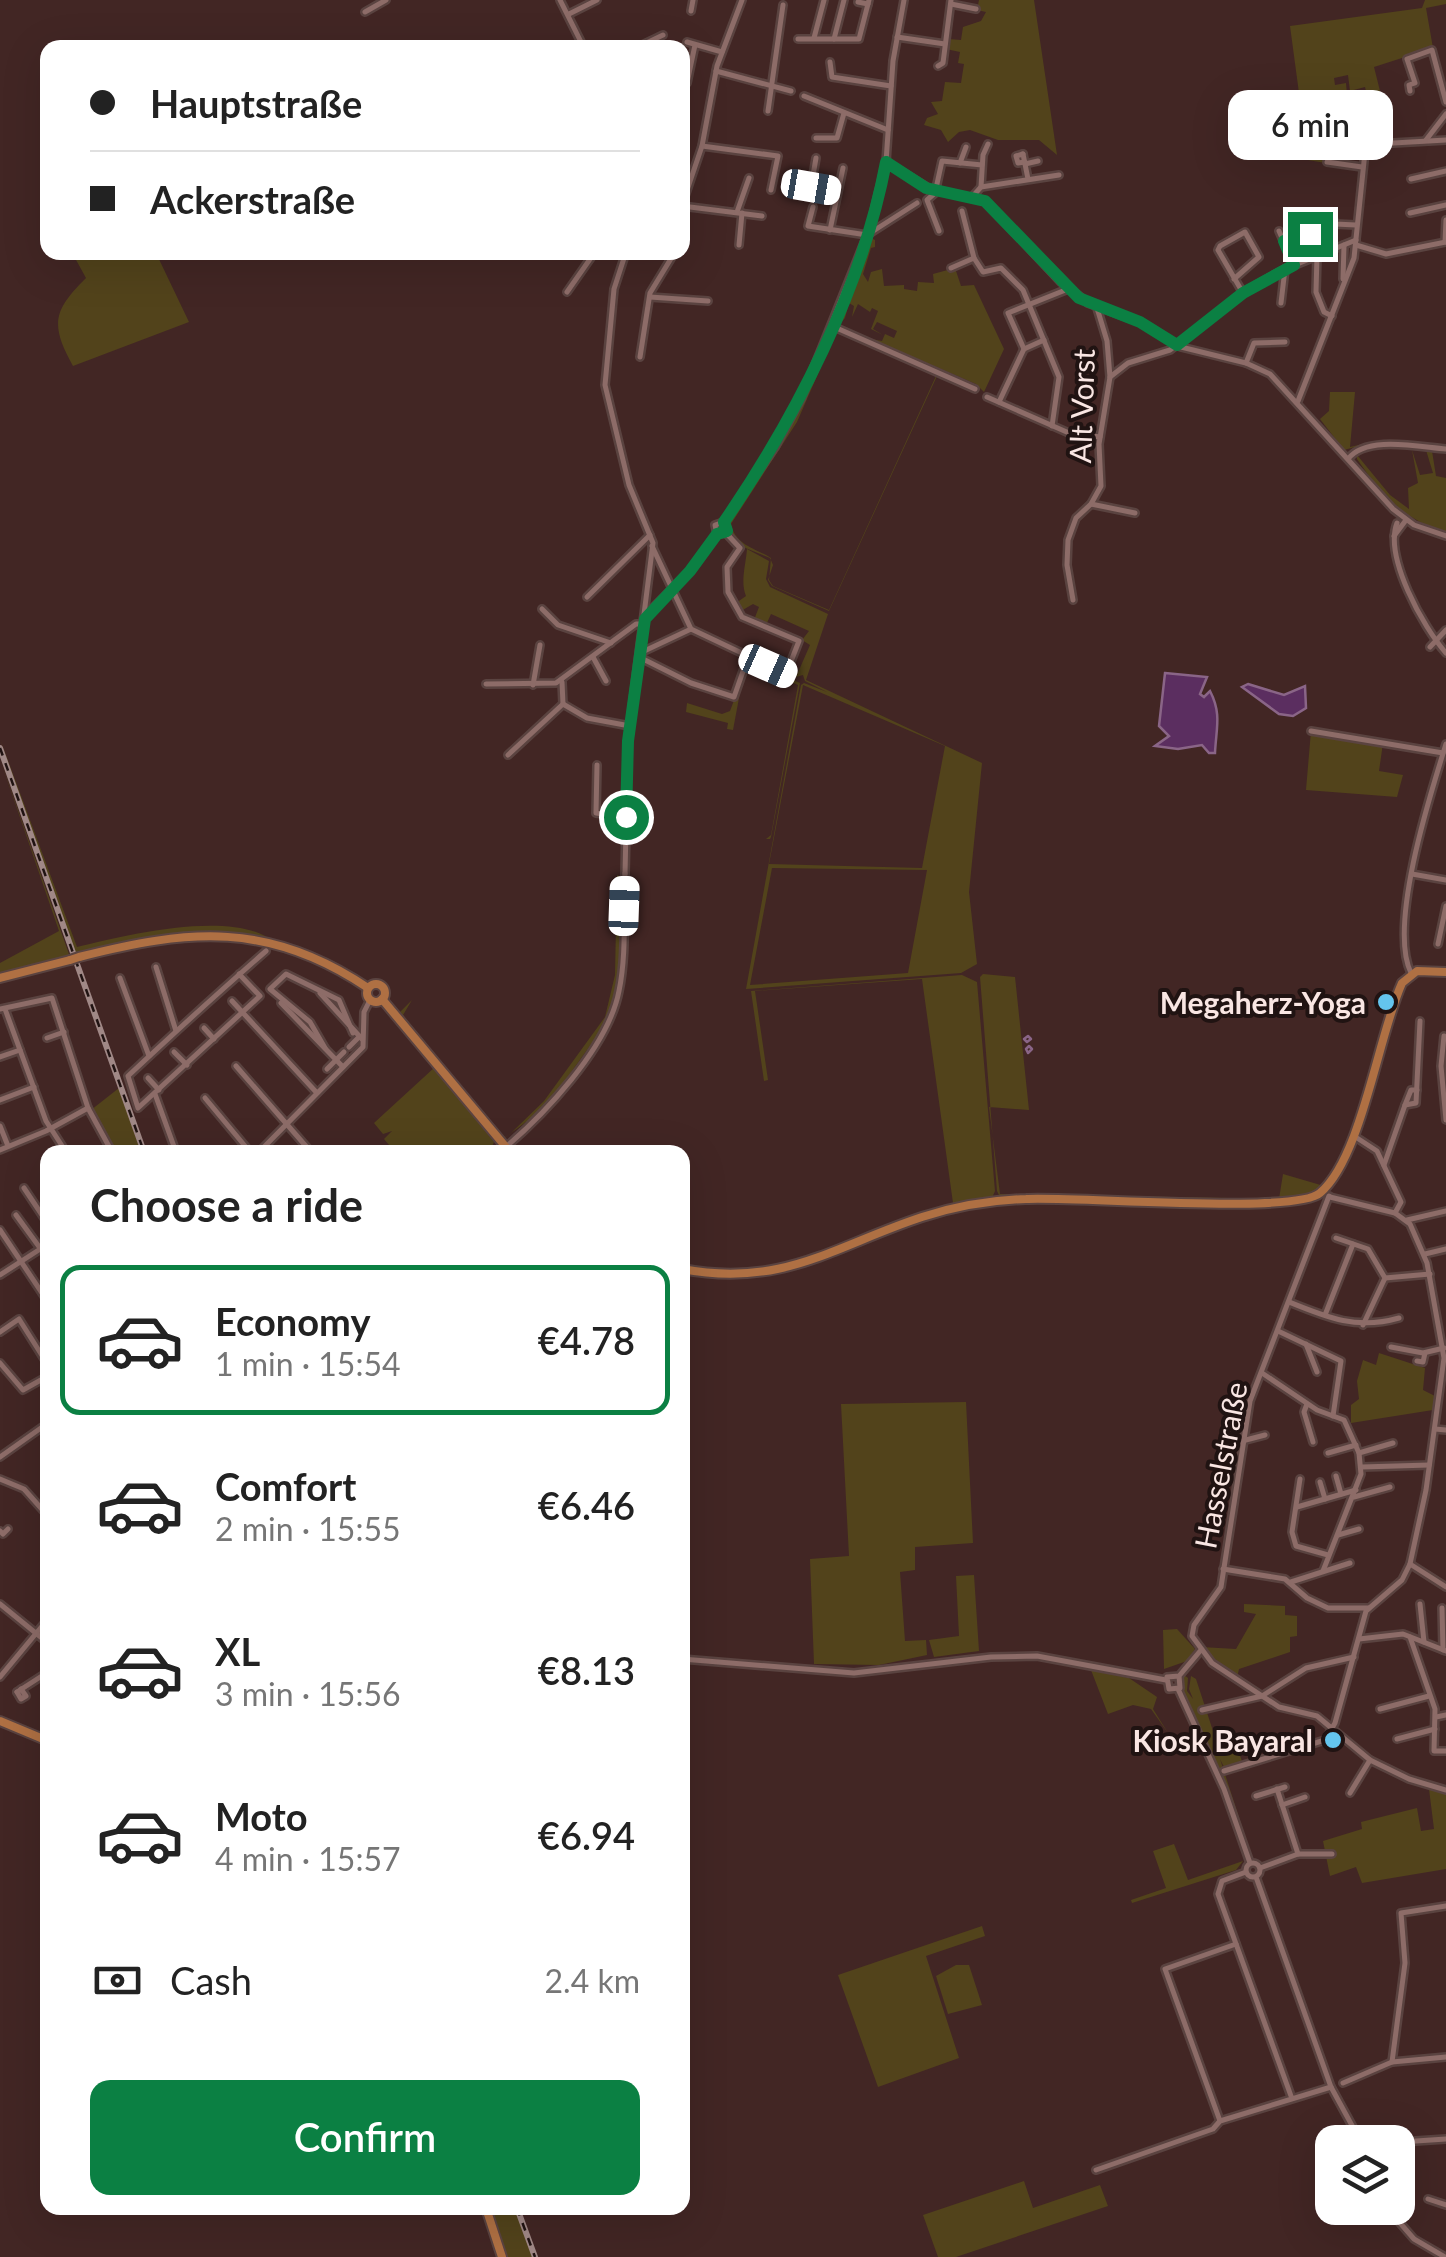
<!DOCTYPE html>
<meta charset="utf-8">
<style>
body{margin:0;font-family:Lato,sans-serif;background:#f6f6f6;color:#222;height:100vh;display:flex;flex-direction:column;font-size:38px;white-space:nowrap}
*{box-sizing:border-box;margin:0}
p{font-size:32px;color:#767676}
.icon{flex:none;width:55px;height:55px;fill:none;stroke:currentColor;stroke-width:2;stroke-linecap:round;stroke-linejoin:round}
.map{position:relative;flex:1;overflow:hidden}
.side{position:absolute;left:40px;top:1145px;width:650px;height:1070px;display:flex;flex-direction:column;background:#fff;border-radius:20px;box-shadow:0 10px 40px #0002}
.side>*{flex:none}
.guide{position:absolute;left:40px;top:40px;width:650px;height:220px;border-radius:20px;box-shadow:0 10px 40px #0002;display:grid;align-content:center;height:220px;padding:0 50px;background:#fff}
.buttons{position:absolute;left:1315px;top:2125px;display:grid;gap:20px}
.buttons a{display:grid;place-items:center;width:100px;height:100px;border-radius:20px;background:#fff;box-shadow:0 10px 40px #0002;font-size:50px}
.end{position:absolute;width:45px;height:45px;margin:-22px;border:12px solid #0b8043;background:#fff;box-shadow:0 0 0 5px #fff}
.from{border-radius:50%}
.bubble{position:absolute;height:70px;border-radius:20px;background:#fff;box-shadow:0 10px 40px #0002;font-size:32px;font-weight:600;line-height:70px;text-align:center}
.car{position:absolute;width:30px;height:60px;margin:-30px -15px;border-radius:12px;box-shadow:0 0 8px 2px #0007;background:linear-gradient(#fff 24%,#345 0 40%,#fff 0 76%,#345 0 86%,#fff 0)}
.guide b{display:flex;align-items:center;gap:35px;height:95px;font-size:38px}
.guide b+b{border-top:2px solid #e0e0e0}
.guide i{width:25px;height:25px;background:#222}
ul{padding:0;list-style:none}
li{display:flex;align-items:center;gap:30px;height:150px;margin:0 20px 15px;padding:0 30px;border:5px solid transparent;border-radius:20px}
li div{flex:1}
li b{display:block;font-size:38px}
li em{font-style:normal;font-weight:600}
li.on{border-color:#0b8043}
li>.icon{width:90px;height:90px;stroke-width:1.5}
h2{padding:0 50px;font-size:45px;line-height:120px}
.pay{display:flex;align-items:center;gap:25px;height:110px;padding:0 50px;font-size:38px}
.pay p{margin-inline-start:auto}
.primary-button{display:flex;gap:20px;margin-top:auto;padding:20px 50px}
.primary-button a{flex:1;height:115px;border-radius:20px;background:#0b8043;color:#fff;font-size:40px;font-weight:600;line-height:115px;text-align:center}
.map>svg:first-child{display:block}
</style>
<div class="map">
<svg width="1446" height="2257" viewBox="0 0 1446 2257">
<rect width="100%" height="100%" fill="#422624"/>
<g fill="#52431b" fill-rule="evenodd">
<polygon points="979,0 1034,0 1057,155 1039,140 998,140 970,130 959,132 948,142 941,130 924,125 927,118 938,114 931,102 942,101 945,82 961,83 964,64 958,63 960,52 946,49 948,39 961,40 963,27 981,21 986,12 977,10"/>
<polygon points="1425,0 1446,0 1446,4 1426,8 1433,48 1374,67 1381,95 1368,99 1365,87 1350,91 1348,75 1334,78 1335,85 1346,83 1351,142 1335,140 1331,164 1308,160 1290,26 1422,8"/>
<polygon points="869,237 875,240 875,247 871,248 863,274 868,282 871,272 882,269 884,286 904,285 904,289 917,291 918,282 934,283 933,274 955,268 961,286 974,285 1004,349 984,392 976,384 871,339 882,341 885,334 894,338 897,331 877,322 873,329 883,335 871,329 878,311 872,308 870,312 858,304 852,317 854,306 849,303 845,318 838,326 860,263 835,321"/>
<path d="M80,253H156L189,322L73,366C50,324 53,311 86,278L75,258Z"/>
<path d="M835,329L937,376L829,611L772,586L768,580L773,565L770,558L743,547L729,532L728,523L792,422ZM837,330L936,376L829,610L773,586L769,580L771,558C755,548 735,545 731,524L797,422Z"/>
<polygon points="1330,392 1355,392 1350,447 1371,442 1446,446 1370,443 1344,450 1320,419 1329,411"/>
<path d="M1412,450L1420,475L1433,473L1426,450L1432,451L1436,476L1446,478V532C1402,520 1379,491 1357,459V455L1390,495L1409,509L1408,488L1418,483Z"/>
<path d="M747,549L769,561L766,579L770,587L828,614L806,680L982,763L969,892L977,964L961,973L746,989L801,685L804,683L827,692L805,681L803,675L796,677L810,645L802,640L809,631L771,614L766,625L754,620L759,607L753,604L741,611L736,603L746,596C740,582 746,564 747,549ZM803,685L945,746L922,868L769,864ZM772,868L927,870L908,973L750,985Z"/>
<polygon points="749,660 800,683 771,837 770,839 766,839 771,835 798,685 751,664 742,682 733,730 727,729 728,723 686,712 687,703 722,714 730,711"/>
<polygon points="1311,731 1383,743 1379,771 1403,775 1397,797 1306,790"/>
<path d="M0,739L77,947C125,935 232,909 273,941C207,924 137,937 75,956Z"/>
<polygon points="0,759 70,957 0,976 0,963 59,931"/>
<polygon points="617,875 623,878 620,972 611,1013 598,1038 579,1063 592,1043 554,1096 527,1124 526,1122 503,1139 398,1014 412,1000 403,1015 500,1134 505,1137 510,1134 544,1101 605,1017 615,975"/>
<polygon points="983,974 1015,977 1029,1110 989,1107 1000,1194 1279,1199 1283,1174 1324,1186 1295,1200 1000,1197 997,1191 980,977"/>
<path d="M962,975L977,982L995,1191L991,1200C884,1217 794,1289 683,1267L737,1270L796,1263L953,1203L922,979L755,991L768,1080L764,1081L751,991Z"/>
<polygon points="435,1067 494,1142 490,1152 404,1152 407,1149 404,1146 395,1152 384,1139 392,1131 383,1134 374,1123"/>
<polygon points="119,1088 141,1152 114,1152 91,1110"/>
<polygon points="1379,1353 1425,1368 1423,1390 1435,1396 1433,1410 1351,1423 1351,1405 1359,1399 1357,1381 1363,1360 1376,1365"/>
<polygon points="966,1402 973,1543 915,1547 915,1570 900,1572 905,1641 926,1640 927,1655 879,1665 814,1664 810,1559 849,1556 841,1404"/>
<polygon points="974,1575 979,1651 934,1657 929,1640 959,1636 956,1576"/>
<polygon points="1244,1604 1285,1606 1285,1615 1297,1616 1297,1636 1290,1637 1290,1652 1239,1669 1237,1678 1201,1647 1236,1649 1256,1614 1244,1612"/>
<polygon points="1177,1629 1195,1649 1187,1661 1164,1669 1163,1630"/>
<polygon points="1091,1670 1129,1678 1157,1697 1153,1709 1168,1733 1151,1709 1133,1705 1108,1714"/>
<polygon points="1184,1675 1188,1678 1187,1691 1193,1699 1189,1689 1191,1676 1196,1679 1214,1734 1232,1733 1243,1764 1225,1769 1220,1759 1250,1851 1182,1690"/>
<polygon points="1429,1789 1446,1793 1446,1869 1362,1883 1356,1867 1330,1876 1323,1841 1362,1829 1361,1822 1417,1808 1421,1831 1434,1829"/>
<polygon points="1174,1844 1188,1880 1243,1861 1236,1870 1132,1903 1131,1900 1166,1888 1153,1851"/>
<polygon points="982,1926 985,1936 926,1956 959,2058 878,2087 838,1975"/>
<polygon points="956,1965 969,1965 982,2005 948,2014 936,1976"/>
<polygon points="1024,2181 1033,2208 1100,2185 1108,2206 956,2257 938,2257 923,2215"/>
<polygon points="487,2208 516,2208 533,2257 504,2257"/>
</g>
<g fill="#5b2e60" stroke="#8a6587" stroke-width="2.5">
<path d="M1165,673L1207,677L1200,694L1204,697L1210,691C1222,714 1216,729 1215,753H1209L1202,745L1178,749L1155,746L1169,736L1159,726Z"/>
<polygon points="1248,684 1284,695 1305,686 1306,708 1293,716 1279,714 1242,687"/>
</g>
<g fill="none" stroke-linecap="round" stroke-linejoin="round">
<g stroke="#8a6587" stroke-width="2.5">
<polygon points="1028,1036 1031,1039 1027,1042 1024,1039"/>
<polygon points="1029,1046 1032,1049 1028,1053 1026,1049"/>
</g>
<g stroke="#5a4340" stroke-width="10">
<g id="minor">
<polyline points="560,0 584,48"/>
<polyline points="858,2 868,4"/>
<polyline points="951,4 976,9"/>
<polyline points="691,11 693,0"/>
<polyline points="365,12 386,0"/>
<polyline points="569,14 597,0"/>
<polyline points="897,37 945,44"/>
<polyline points="814,38 824,0"/>
<polyline points="798,39 859,39 869,0"/>
<polyline points="834,39 844,0"/>
<polyline points="687,42 722,52"/>
<polyline points="636,48 663,35"/>
<polyline points="830,62 832,77 891,86"/>
<polyline points="938,66 943,63 951,0"/>
<polyline points="716,71 791,91"/>
<polyline points="687,83 695,45"/>
<polyline points="1410,91 1409,85 1415,83 1407,59 1432,50 1446,102"/>
<polyline points="804,96 888,130"/>
<polyline points="768,111 783,5"/>
<polyline points="816,138 837,138 844,113"/>
<polyline points="1426,140 1446,114"/>
<polyline points="702,146 778,156 771,190"/>
<polyline points="1023,154 1028,179"/>
<polyline points="1023,154 1016,156 1018,163 1025,162"/>
<polyline points="816,158 811,187 836,191"/>
<polyline points="886,162 930,189 985,201 1061,282 1088,303 1140,322 1181,347 1246,363 1270,374 1393,509 1414,525 1446,536"/>
<polyline points="1327,162 1362,167"/>
<polyline points="960,163 966,147"/>
<polyline points="1025,164 1038,161"/>
<polyline points="1411,179 1446,171"/>
<polyline points="981,187 983,155 988,144"/>
<polyline points="973,196 981,187 1059,175"/>
<polyline points="682,205 702,146 717,66 742,0"/>
<polyline points="682,206 762,216"/>
<polyline points="813,207 808,226 867,235 917,203"/>
<polyline points="962,211 974,258"/>
<polyline points="737,212 749,178"/>
<polyline points="1410,213 1446,205"/>
<polyline points="1333,218 1335,224 1356,225"/>
<polyline points="830,230 843,168"/>
<polyline points="939,231 927,200 935,193 942,161 982,165"/>
<polyline points="1279,231 1294,265"/>
<polyline points="1284,241 1310,234"/>
<polyline points="1445,242 1446,220"/>
<polyline points="739,245 742,213"/>
<polyline points="1356,245 1386,254 1446,242"/>
<polyline points="1317,255 1316,292 1324,312 1332,316"/>
<polyline points="951,268 974,258 983,272 1001,268 1023,290 1059,377 1052,426"/>
<polyline points="1234,279 1259,257 1245,232 1220,246 1218,250 1243,293"/>
<polyline points="1343,279 1344,245"/>
<polyline points="567,292 595,252"/>
<polyline points="650,297 708,301"/>
<polyline points="1281,303 1285,269"/>
<polyline points="832,326 975,389"/>
<polyline points="1024,349 1008,313 1068,289"/>
<polyline points="640,357 650,293 675,252"/>
<polyline points="1246,363 1254,343 1285,342"/>
<polyline points="1110,377 1128,363 1170,350 1249,289 1285,269 1356,240"/>
<polyline points="987,397 1069,433 1100,437"/>
<polyline points="1298,401 1354,258 1365,152 1376,144 1446,140"/>
<polyline points="999,402 1024,349 1044,340"/>
<path d="M1348,459C1366,435 1419,447 1446,449"/>
<polyline points="1091,504 1135,513"/>
<path d="M1397,523C1384,557 1423,627 1446,653"/>
<polyline points="717,534 715,525 724,522"/>
<polyline points="1394,536 1406,520"/>
<polyline points="652,546 691,629 786,674 799,641 742,617 728,592 727,567 740,548 726,533"/>
<polyline points="587,597 650,535"/>
<polyline points="1073,600 1067,565 1068,540 1076,518 1091,504 1101,486 1099,444 1110,377 1107,341 1097,308"/>
<polyline points="542,609 558,625 611,643"/>
<polyline points="647,614 690,571 717,534 726,533 724,522 775,447 802,397 870,228 886,162 893,61 904,0"/>
<polyline points="1430,647 1446,630"/>
<polyline points="640,653 691,629"/>
<polyline points="593,657 606,681"/>
<polyline points="639,657 691,683 734,697 748,657"/>
<polyline points="562,682 563,704"/>
<polyline points="486,684 556,683 636,624 643,624"/>
<polyline points="533,685 540,645"/>
<polyline points="1311,731 1443,753"/>
<polyline points="508,755 563,704 587,718 630,726"/>
<polyline points="597,765 596,813 626,817"/>
<polyline points="625,874 628,741 653,543 629,485 605,385 614,289 626,252"/>
<polyline points="1412,874 1446,880"/>
<polyline points="1438,944 1446,906"/>
<polyline points="156,967 176,1031"/>
<path d="M1411,973C1388,926 1430,795 1446,744"/>
<path d="M239,974L260,996L138,1108L128,1076C173,1034 219,992 266,951"/>
<polyline points="120,978 149,1056"/>
<polyline points="320,993 362,1039"/>
<polyline points="232,1001 317,1093"/>
<polyline points="281,1003 343,1067"/>
<polyline points="0,1009 52,998 88,1108 112,1152"/>
<polyline points="5,1009 46,1121 66,1152"/>
<polyline points="204,1028 214,1039"/>
<polyline points="1444,1036 1441,1066 1446,1120"/>
<polyline points="47,1038 64,1032"/>
<polyline points="349,1047 358,1038"/>
<polyline points="325,1048 310,1022 270,989 286,974 339,1000 353,1033"/>
<polyline points="174,1052 187,1065"/>
<polyline points="0,1057 20,1050"/>
<polyline points="236,1066 311,1152"/>
<polyline points="327,1069 344,1052"/>
<polyline points="148,1078 159,1090"/>
<polyline points="155,1094 176,1152"/>
<polyline points="205,1098 250,1152"/>
<polyline points="0,1100 34,1087"/>
<polyline points="1405,1105 1411,1090 1417,1090"/>
<polyline points="0,1126 8,1146"/>
<polyline points="1354,1136 1377,1151 1401,1202 1395,1213"/>
<polyline points="0,1150 46,1131 88,1108"/>
<polyline points="259,1152 363,1047 364,1012 370,1000"/>
<path d="M500,1152C543,1116 608,1048 619,991C627,953 623,912 625,873"/>
<polyline points="1384,1165 1405,1105 1416,1103 1420,1021"/>
<polyline points="24,1188 48,1224"/>
<polyline points="1329,1196 1250,1401 1221,1587 1194,1625 1192,1636 1212,1663 1279,1707 1317,1716 1370,1760 1409,1779 1446,1790"/>
<polyline points="16,1215 40,1248"/>
<polyline points="1407,1220 1446,1211"/>
<polyline points="0,1230 48,1302"/>
<polyline points="1336,1238 1368,1249 1385,1278 1363,1325"/>
<polyline points="1425,1254 1446,1249"/>
<polyline points="0,1275 48,1244"/>
<polyline points="1385,1278 1430,1274"/>
<path d="M1289,1302C1328,1318 1357,1330 1399,1318"/>
<polyline points="1325,1315 1353,1244"/>
<polyline points="1278,1331 1341,1361 1333,1416"/>
<polyline points="0,1332 19,1319 48,1365"/>
<polyline points="1306,1344 1317,1372"/>
<polyline points="1391,1347 1423,1353 1444,1348"/>
<polyline points="1417,1361 1423,1362 1425,1353"/>
<polyline points="0,1363 23,1390 48,1376"/>
<polyline points="1262,1373 1317,1410 1344,1420 1359,1453 1361,1474 1323,1571"/>
<polyline points="1307,1404 1304,1412 1313,1442"/>
<polyline points="1435,1429 1446,1430"/>
<polyline points="1242,1441 1265,1435"/>
<polyline points="1328,1453 1356,1445"/>
<polyline points="1359,1453 1393,1443"/>
<polyline points="0,1457 48,1423"/>
<polyline points="1362,1467 1429,1465"/>
<polyline points="1336,1476 1341,1494"/>
<polyline points="0,1479 24,1489 48,1516"/>
<polyline points="1300,1479 1292,1532 1296,1546 1328,1555"/>
<polyline points="1320,1482 1325,1499"/>
<polyline points="1354,1497 1390,1487"/>
<polyline points="1297,1507 1356,1490"/>
<polyline points="48,1528 48,1538"/>
<polyline points="0,1531 3,1534 8,1529"/>
<polyline points="1338,1535 1359,1529"/>
<polyline points="1410,1564 1446,1587"/>
<polyline points="1223,1569 1285,1579 1307,1598 1328,1608 1369,1608"/>
<polyline points="1291,1582 1350,1563"/>
<polyline points="0,1604 48,1643"/>
<polyline points="1420,1604 1424,1642"/>
<polyline points="1442,1608 1443,1650"/>
<polyline points="1410,1637 1435,1709 1434,1751 1446,1751"/>
<polyline points="1359,1639 1403,1634 1446,1651"/>
<polyline points="682,1659 854,1673 991,1657 1037,1656 1166,1680"/>
<polyline points="1179,1676 1180,1688 1169,1689 1167,1677 1179,1676 1201,1650"/>
<polyline points="0,1677 48,1619"/>
<polyline points="1178,1689 1224,1789 1250,1863"/>
<polyline points="17,1692 48,1672"/>
<polyline points="17,1692 21,1699 26,1696 21,1689"/>
<polyline points="1380,1709 1429,1696"/>
<polyline points="1202,1710 1262,1696 1306,1668 1354,1657"/>
<polyline points="1436,1717 1446,1715"/>
<polyline points="1397,1739 1435,1729"/>
<polyline points="1224,1771 1325,1740 1335,1723 1366,1611 1402,1580 1410,1564 1426,1490 1444,1358 1427,1263 1410,1224 1395,1213 1330,1197"/>
<polyline points="1277,1789 1298,1854"/>
<polyline points="1350,1793 1370,1760"/>
<polyline points="1256,1796 1285,1787"/>
<polyline points="1282,1805 1305,1797"/>
<circle cx="1253" cy="1870" r="7"/>
<polyline points="1260,1868 1298,1854 1332,1854"/>
<polyline points="1246,1872 1222,1881 1218,1894 1291,2096"/>
<polyline points="1256,1877 1331,2087 1361,2142"/>
<polyline points="1392,2062 1405,1963 1401,1913 1446,1906"/>
<polyline points="1343,2083 1392,2062 1446,2057"/>
<polyline points="1220,2121 1165,1969 1236,1944"/>
<polyline points="1359,2131 1401,2142 1446,2139"/>
<polyline points="1096,2170 1213,2129 1220,2121 1331,2087"/>
<polyline points="1428,2199 1446,2205"/>
<polyline points="1387,2208 1414,2239 1445,2257"/>
</g>
</g>
<g stroke="#5a4340" stroke-width="12">
<g id="major">
<path d="M79,957C189,929 269,921 368,988"/>
<polyline points="0,978 70,960"/>
<circle cx="376" cy="993" r="9"/>
<polyline points="382,999 510,1152"/>
<path d="M682,1269C783,1288 834,1246 922,1217C956,1206 991,1200 1026,1199C1074,1196 1295,1215 1320,1193C1362,1157 1378,1036 1402,983L1417,971L1446,972"/>
<polyline points="0,1721 48,1741"/>
<polyline points="486,2208 502,2257"/>
</g>
</g>
<use href="#minor" stroke="#8d6c68" stroke-width="5"/>
<use href="#major" stroke="#af7043" stroke-width="8"/>
<g stroke="#a08886" stroke-width="6">
<g id="rail">
<polyline points="0,748 144,1152"/>
<polyline points="517,2208 535,2257"/>
</g>
</g>
<use href="#rail" stroke="#201312" stroke-width="2.5" stroke-dasharray="8" stroke-linecap="butt"/>
<g stroke="#5a4340" stroke-width="12" stroke-linecap="butt">
<polyline id="major-bridge" points="70,960 79,957"/>
</g>
<use href="#major-bridge" stroke="#af7043" stroke-width="8"/>
</g>
<g fill="none" stroke-linecap="round" stroke-linejoin="round">
<path stroke="#0b8043" stroke-width="12" d="M626,817L628,741L645,619L690,571L717,534L727,531L724,522C796,417 862,289 886,162L926,188L985,201L1079,298L1140,322L1177,345L1243,293L1294,265L1284,241L1310,234"/>
</g>
<g fill="#64c5ee" stroke="#201312" stroke-width="4">
<circle cx="1386" cy="1002" r="10"/>
<circle cx="1333" cy="1740" r="10"/>
</g>
<g text-anchor="middle" dominant-baseline="central" stroke-width="8" stroke-linejoin="round" paint-order="stroke">
<g font-size="30" fill="#f9e6e3" stroke="#201312">
<text transform="translate(1081 406) rotate(-88)">Alt Vorst</text>
<text transform="translate(1220 1465) rotate(-79)">Hasselstraße</text>
</g>
<g font-size="30" font-weight="bold" fill="#f9e6e3" stroke="#201312" text-anchor="end">
<text x="1366" y="1002">Megaherz-Yoga</text>
<text x="1313" y="1740">Kiosk Bayaral</text>
</g>
</g>
</svg>
<div class="buttons">
<a><svg class="icon" aria-label="layers" viewBox="0 0 24 24"><path d="M12 4l9 5-9 5-9-5zM3 14l9 5 9-5"/></svg></a>
</div>
<i class="end from" style="left:626px;top:817px"></i>
<i class="end" style="left:1310px;top:234px"></i>
<div class="bubble" style="left:1228px;top:90px;width:165px">6 min</div>
<i class="car" style="left:811px;top:187px;rotate:100deg"></i>
<i class="car" style="left:768px;top:666px;rotate:114deg"></i>
<i class="car" style="left:624px;top:906px;rotate:2deg"></i>
<div class="guide">
<b><i class="from"></i>Hauptstraße</b>
<b><i></i>Ackerstraße</b>
</div>
<section class="side">
<h2>Choose a ride</h2>
<ul>
<li class="on"><svg class="icon" aria-label="car" viewBox="0 0 24 24"><path d="M5 17H2v-5l4-1 3-4h7l3 4 3 1v5h-3M9 17h6M6 11h13"/><circle cx="7" cy="17" r="2"/><circle cx="17" cy="17" r="2"/></svg><div><b>Economy</b><p>1 min · 15:54</p></div><em>€4.78</em></li>
<li><svg class="icon" aria-label="car" viewBox="0 0 24 24"><path d="M5 17H2v-5l4-1 3-4h7l3 4 3 1v5h-3M9 17h6M6 11h13"/><circle cx="7" cy="17" r="2"/><circle cx="17" cy="17" r="2"/></svg><div><b>Comfort</b><p>2 min · 15:55</p></div><em>€6.46</em></li>
<li><svg class="icon" aria-label="car" viewBox="0 0 24 24"><path d="M5 17H2v-5l4-1 3-4h7l3 4 3 1v5h-3M9 17h6M6 11h13"/><circle cx="7" cy="17" r="2"/><circle cx="17" cy="17" r="2"/></svg><div><b>XL</b><p>3 min · 15:56</p></div><em>€8.13</em></li>
<li><svg class="icon" aria-label="car" viewBox="0 0 24 24"><path d="M5 17H2v-5l4-1 3-4h7l3 4 3 1v5h-3M9 17h6M6 11h13"/><circle cx="7" cy="17" r="2"/><circle cx="17" cy="17" r="2"/></svg><div><b>Moto</b><p>4 min · 15:57</p></div><em>€6.94</em></li>
</ul>
<div class="pay"><svg class="icon" aria-label="cash" viewBox="0 0 24 24"><path d="M3 7h18v10H3z"/><circle cx="12" cy="12" r="2"/></svg>Cash<p>2.4 km</p></div>
<div class="primary-button"><a>Confirm</a></div>
</section>
</div>
